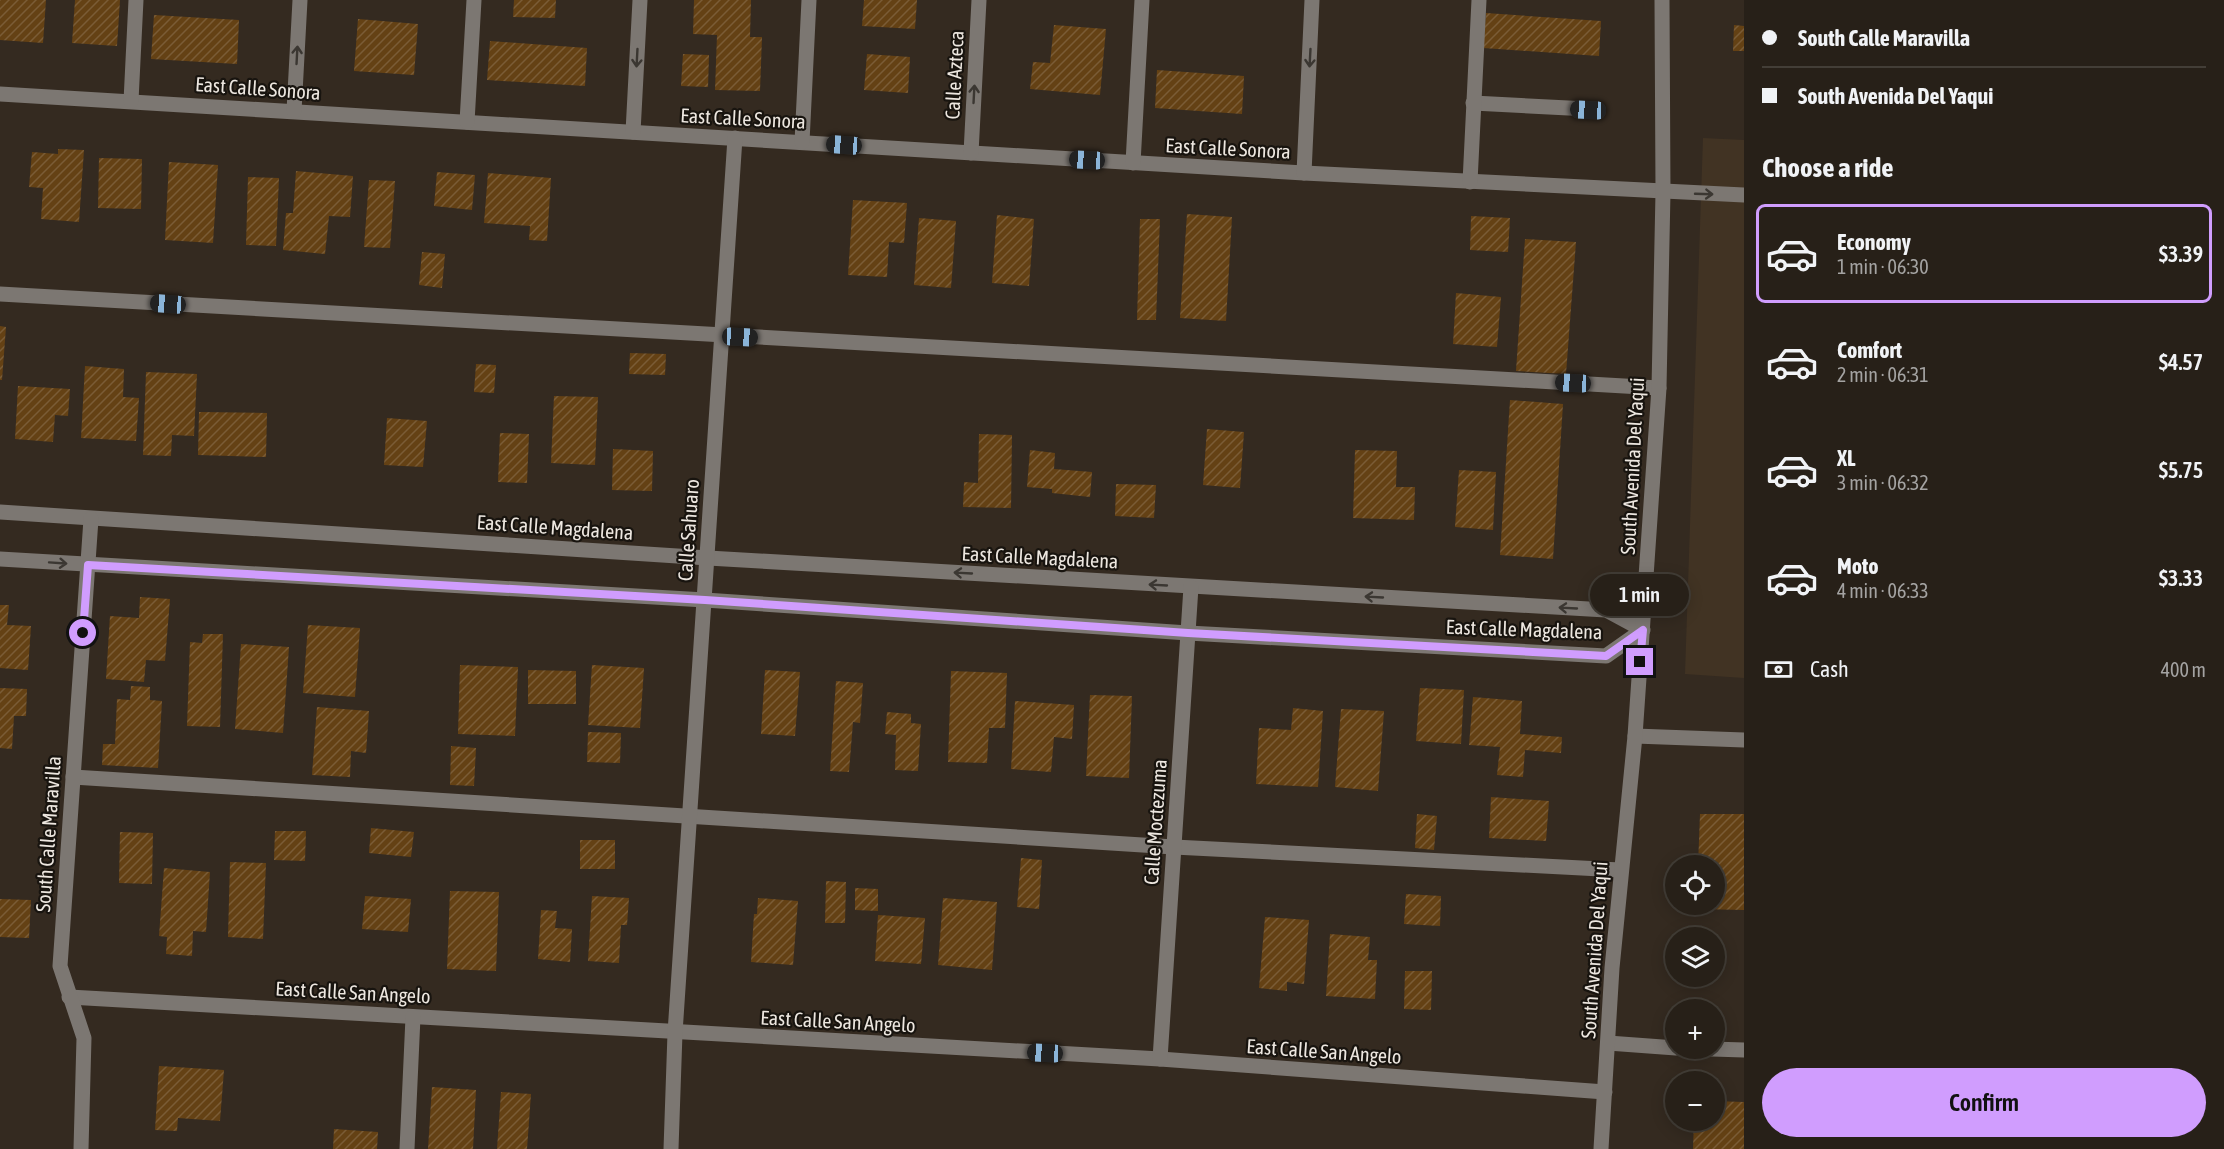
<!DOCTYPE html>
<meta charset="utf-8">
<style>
body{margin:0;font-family:"Asap Condensed",sans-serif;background:#332d25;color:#f1f3f6;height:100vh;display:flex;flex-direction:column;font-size:22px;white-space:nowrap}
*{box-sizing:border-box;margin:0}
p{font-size:20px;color:#a4a3a2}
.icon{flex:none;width:33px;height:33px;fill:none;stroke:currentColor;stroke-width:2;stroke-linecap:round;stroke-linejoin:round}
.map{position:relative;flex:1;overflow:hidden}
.side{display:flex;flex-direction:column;background:#272018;width:480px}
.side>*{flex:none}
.top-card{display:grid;align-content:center;height:132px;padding:0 18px;background:#272018}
.controls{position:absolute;left:1665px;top:855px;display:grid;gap:12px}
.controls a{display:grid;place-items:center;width:60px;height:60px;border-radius:50%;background:#272018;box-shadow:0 3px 15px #0003,0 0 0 2px #433e37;font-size:30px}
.end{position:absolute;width:27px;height:27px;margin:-14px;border:8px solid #d09dfe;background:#111;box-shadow:0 0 0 3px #111}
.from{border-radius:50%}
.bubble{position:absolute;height:42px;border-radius:21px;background:#272018;box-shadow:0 3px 15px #0003,0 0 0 2px #433e37;font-size:20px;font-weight:600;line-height:42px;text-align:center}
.car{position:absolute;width:18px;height:36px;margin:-18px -9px;border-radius:8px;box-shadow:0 0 4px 2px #0007;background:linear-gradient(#222 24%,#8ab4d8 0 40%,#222 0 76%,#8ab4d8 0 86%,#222 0)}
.top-card b{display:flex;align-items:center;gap:21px;height:57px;font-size:22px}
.top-card b+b{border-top:2px solid #433e37}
.top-card i{width:15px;height:15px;background:#f1f3f6}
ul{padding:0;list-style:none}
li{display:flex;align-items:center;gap:18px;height:99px;margin:0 12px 9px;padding:0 6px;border:3px solid transparent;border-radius:9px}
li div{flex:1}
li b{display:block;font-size:22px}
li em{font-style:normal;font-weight:600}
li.current{border-color:#d09dfe}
li>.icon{width:54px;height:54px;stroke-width:1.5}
h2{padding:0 18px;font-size:27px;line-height:72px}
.pay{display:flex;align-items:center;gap:15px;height:66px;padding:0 18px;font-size:22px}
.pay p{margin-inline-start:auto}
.primary-button{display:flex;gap:12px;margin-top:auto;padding:12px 18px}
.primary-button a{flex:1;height:69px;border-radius:36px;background:#d09dfe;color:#111;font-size:24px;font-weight:600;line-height:69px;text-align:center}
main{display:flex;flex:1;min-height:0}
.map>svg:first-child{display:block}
</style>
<main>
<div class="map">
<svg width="1744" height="1149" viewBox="0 0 1744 1149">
<defs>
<pattern id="building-hatch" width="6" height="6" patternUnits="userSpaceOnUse" patternTransform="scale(1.5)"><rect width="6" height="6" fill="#644114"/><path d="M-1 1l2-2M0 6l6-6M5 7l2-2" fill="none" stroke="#7a5c36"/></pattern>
</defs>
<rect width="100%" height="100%" fill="#342a20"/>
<polygon fill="#413323" points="1703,138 1744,140 1744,678 1685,674"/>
<g fill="url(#building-hatch)">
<polygon points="0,0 46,0 43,43 0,40"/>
<polygon points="75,0 120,0 117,46 72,43"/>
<polygon points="514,0 556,0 555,18 513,17"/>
<polygon points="694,0 751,0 750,37 762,37 760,91 715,90 717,35 693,34"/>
<polygon points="864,0 917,0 915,29 862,26"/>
<polygon points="1486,13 1601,21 1599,56 1483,48"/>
<polygon points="154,15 239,20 237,64 151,59"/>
<polygon points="358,19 418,24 414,75 354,71"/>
<polygon points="1054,25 1106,29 1100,95 1030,89 1033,62 1050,63"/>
<polygon points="1734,25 1744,26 1744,51 1733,51"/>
<polygon points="490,41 587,48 585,86 487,80"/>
<polygon points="683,54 709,55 708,87 681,86"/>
<polygon points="867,54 910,57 908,93 864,90"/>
<polygon points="1157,70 1244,76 1242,114 1155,108"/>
<polygon points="58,149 84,150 79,222 41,219 43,188 29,187 32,152 58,154"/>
<polygon points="99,158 142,159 141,209 98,208"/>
<polygon points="169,162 218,165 213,243 165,240"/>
<polygon points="296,171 353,176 350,217 329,216 325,254 283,250 286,213 293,213"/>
<polygon points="437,172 475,175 472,210 434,206"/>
<polygon points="488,173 551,178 547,241 529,240 530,226 484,223"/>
<polygon points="248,177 279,178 276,246 246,245"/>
<polygon points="369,180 395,181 390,248 364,247"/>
<polygon points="853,200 907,203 904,243 889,242 887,277 848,275"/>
<polygon points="1187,214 1232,217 1226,321 1180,318"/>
<polygon points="997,215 1034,219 1029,286 992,283"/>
<polygon points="1471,216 1510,218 1508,252 1470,250"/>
<polygon points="919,218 956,221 951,288 914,285"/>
<polygon points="1140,219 1160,219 1156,320 1137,320"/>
<polygon points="1525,239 1576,242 1566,374 1516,371"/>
<polygon points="422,252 445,254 442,288 419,285"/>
<polygon points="1456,293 1501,297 1497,347 1453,344"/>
<polygon points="0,326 6,327 2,380 0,380"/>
<polygon points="630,353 666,354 665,375 629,374"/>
<polygon points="476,364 496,365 494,393 474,392"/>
<polygon points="85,366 124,369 123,397 139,398 136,441 81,438"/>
<polygon points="146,372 197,374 194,436 172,435 171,456 143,455"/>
<polygon points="18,386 70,389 68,416 55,415 53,442 15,439"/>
<polygon points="554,396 598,397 595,465 551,463"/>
<polygon points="1510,400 1563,404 1553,559 1500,555"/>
<polygon points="199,412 267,413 266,457 198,455"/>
<polygon points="387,418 427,421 423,467 384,465"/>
<polygon points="1207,429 1244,432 1240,488 1203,485"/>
<polygon points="500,433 529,434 527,483 498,482"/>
<polygon points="979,434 1012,435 1011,508 963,507 964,482 978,483"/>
<polygon points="613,449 653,451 652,491 612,490"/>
<polygon points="1030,450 1055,453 1054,469 1092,472 1090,497 1052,493 1052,489 1027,487"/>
<polygon points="1355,450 1397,451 1396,487 1415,487 1414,520 1353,518"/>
<polygon points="1459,470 1496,472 1493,530 1455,527"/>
<polygon points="1116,484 1156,485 1154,518 1115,516"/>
<polygon points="140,597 170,599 165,661 146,660 144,682 106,679 110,616 139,618"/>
<polygon points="0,605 9,605 7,625 31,626 28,670 0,668"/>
<polygon points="308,625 360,628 355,697 303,693"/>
<polygon points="203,634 223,634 220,727 187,726 190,642 202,643"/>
<polygon points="241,644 289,647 283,733 235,729"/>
<polygon points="460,665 518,667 515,736 458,734"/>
<polygon points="592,665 644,668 640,728 588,725"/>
<polygon points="528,670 576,671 576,704 528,704"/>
<polygon points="765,670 800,672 795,736 761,734"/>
<polygon points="951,671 1007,673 1005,728 989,728 987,763 948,762"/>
<polygon points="836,681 863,683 860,723 853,722 849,772 830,771"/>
<polygon points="131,686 150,687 150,700 162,701 158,768 102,765 103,744 115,744 117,699 130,700"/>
<polygon points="0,688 27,689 26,716 14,716 12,749 0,748"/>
<polygon points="1420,688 1464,690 1461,744 1416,741"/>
<polygon points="1090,695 1132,696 1129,778 1086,776"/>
<polygon points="1473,697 1522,701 1520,734 1562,737 1561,753 1525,750 1523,777 1497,775 1500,747 1469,745"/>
<polygon points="1015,701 1074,705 1072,739 1054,737 1051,772 1011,769"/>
<polygon points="317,707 369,711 366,753 351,751 350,777 312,775"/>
<polygon points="1293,708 1323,711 1318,787 1256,784 1259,728 1291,730"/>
<polygon points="1341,709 1384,711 1378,791 1335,787"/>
<polygon points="887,712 911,714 911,723 921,724 918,771 895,770 896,735 885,734"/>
<polygon points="588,732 621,733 620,763 587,762"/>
<polygon points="451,746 476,748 474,786 450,785"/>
<polygon points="1491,797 1549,801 1546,841 1489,838"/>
<polygon points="1417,814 1437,816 1434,850 1415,848"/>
<polygon points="1700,814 1744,814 1744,910 1696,909 1697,904 1714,904 1714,866 1698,866"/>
<polygon points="371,828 414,832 411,857 369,853"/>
<polygon points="275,831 306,831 305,861 274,860"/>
<polygon points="120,832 153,833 152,884 119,883"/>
<rect x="580" y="840" width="35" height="29"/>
<polygon points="1021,858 1042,860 1039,909 1017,907"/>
<polygon points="230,862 266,863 263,939 228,937"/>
<polygon points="164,868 210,872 206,932 193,931 192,956 166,954 167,937 159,936"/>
<polygon points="826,881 846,882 845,923 825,923"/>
<polygon points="855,888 878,889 878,911 855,910"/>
<polygon points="450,891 499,892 496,971 447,969"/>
<polygon points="1406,894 1441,896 1440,926 1404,924"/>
<polygon points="365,896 411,899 408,932 362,929"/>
<polygon points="592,896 629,898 627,925 621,925 619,963 588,961"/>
<polygon points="758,898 798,901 793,965 751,962 754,914 757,914"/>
<polygon points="943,898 997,902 992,970 938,965"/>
<polygon points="0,899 31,900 29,938 0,937"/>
<polygon points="541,910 557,911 555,928 572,929 570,962 538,959"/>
<polygon points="878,915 925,918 921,964 875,961"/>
<polygon points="1265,917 1309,920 1304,984 1287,982 1287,991 1259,988"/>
<polygon points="1330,934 1370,937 1368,960 1377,960 1375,999 1326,996"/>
<polygon points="1405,971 1432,971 1431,1010 1404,1009"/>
<polygon points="159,1066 224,1070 220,1121 178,1118 177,1131 155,1130"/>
<polygon points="432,1087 476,1090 473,1149 428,1149"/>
<polygon points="501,1092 531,1094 527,1149 497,1149"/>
<polygon points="1714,1101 1744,1102 1744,1149 1693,1149 1694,1120 1714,1120"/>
<polygon points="334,1129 378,1132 377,1149 333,1149"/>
</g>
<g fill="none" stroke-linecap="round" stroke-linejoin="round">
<g stroke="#7c7772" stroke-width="15">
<polyline points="0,94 1304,173 1744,195"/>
<polyline points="131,101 136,0"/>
<polyline points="1473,103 1588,109"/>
<polyline points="294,111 300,0"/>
<polyline points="467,122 474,0"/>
<polyline points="633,132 640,0"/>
<polyline points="802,142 809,0"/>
<polyline points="971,153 979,0"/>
<polyline points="1133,163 1142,0"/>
<polyline points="1304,173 1312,0"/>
<polyline points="1470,182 1479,0"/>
<polyline points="0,294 1659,388"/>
<polyline points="0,512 708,558 1606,610 1643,630 1606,656 1188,633 705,600 0,559"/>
<polyline points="1635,736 1744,740"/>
<polyline points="73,777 1174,847 1620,870"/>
<polyline points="69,997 1160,1059 1605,1092"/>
<polyline points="1608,1043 1676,1048"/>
<polyline points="1680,1048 1744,1050"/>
<polyline points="1160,1059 1191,587"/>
<polyline points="81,1149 84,1038 60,966 91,519"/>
<polyline points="407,1149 413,1017"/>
<polyline points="671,1149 675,1033 735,138"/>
<polyline points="1601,1149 1612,968 1635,736 1659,388 1663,192 1662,0"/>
</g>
</g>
<defs><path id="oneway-shaft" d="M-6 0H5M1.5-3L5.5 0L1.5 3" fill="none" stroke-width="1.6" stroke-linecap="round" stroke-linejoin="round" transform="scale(1.5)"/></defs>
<g stroke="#3b3732">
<use href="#oneway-shaft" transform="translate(297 55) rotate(-87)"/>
<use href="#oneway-shaft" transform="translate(637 58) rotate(93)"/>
<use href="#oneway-shaft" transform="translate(1310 58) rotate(93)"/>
<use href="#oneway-shaft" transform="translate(974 94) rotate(-87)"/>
<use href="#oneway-shaft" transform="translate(1704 194) rotate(2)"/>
<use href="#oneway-shaft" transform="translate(58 563) rotate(4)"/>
<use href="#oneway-shaft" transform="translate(963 573) rotate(-177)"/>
<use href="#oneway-shaft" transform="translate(1158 585) rotate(-177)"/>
<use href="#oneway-shaft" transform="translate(1374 597) rotate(-177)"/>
<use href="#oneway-shaft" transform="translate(1568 608) rotate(-177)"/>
</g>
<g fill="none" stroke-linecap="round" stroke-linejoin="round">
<polyline stroke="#d09dfe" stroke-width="8" points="83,633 88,565 705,600 1188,633 1606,656 1643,630 1640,662"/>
</g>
<g text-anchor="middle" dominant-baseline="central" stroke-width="4.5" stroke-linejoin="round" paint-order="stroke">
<g font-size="20" fill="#ede7e0" stroke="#18140f">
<text transform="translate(954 75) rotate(-87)">Calle Azteca</text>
<text transform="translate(258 88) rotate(4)">East Calle Sonora</text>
<text transform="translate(743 118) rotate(3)">East Calle Sonora</text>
<text transform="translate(1228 148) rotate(3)">East Calle Sonora</text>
<text transform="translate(1632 466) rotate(-87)">South Avenida Del Yaqui</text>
<text transform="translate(555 527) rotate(4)">East Calle Magdalena</text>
<text transform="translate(688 530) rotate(-86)">Calle Sahuaro</text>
<text transform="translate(1040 557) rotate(3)">East Calle Magdalena</text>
<text transform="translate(1524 629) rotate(2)">East Calle Magdalena</text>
<text transform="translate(1155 822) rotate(-86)">Calle Moctezuma</text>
<text transform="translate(48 834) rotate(-86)">South Calle Maravilla</text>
<text transform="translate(1594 950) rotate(-86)">South Avenida Del Yaqui</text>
<text transform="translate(353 992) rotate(3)">East Calle San Angelo</text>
<text transform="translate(838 1021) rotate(3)">East Calle San Angelo</text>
<text transform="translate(1324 1051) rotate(4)">East Calle San Angelo</text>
</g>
</g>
</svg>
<div class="controls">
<a><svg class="icon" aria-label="locate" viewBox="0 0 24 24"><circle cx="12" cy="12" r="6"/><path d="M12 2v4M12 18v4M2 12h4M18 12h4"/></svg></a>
<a><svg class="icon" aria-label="layers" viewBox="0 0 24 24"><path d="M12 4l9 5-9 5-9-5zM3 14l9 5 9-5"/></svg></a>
<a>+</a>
<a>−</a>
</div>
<i class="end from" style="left:83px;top:633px"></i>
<i class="end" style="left:1640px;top:662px"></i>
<div class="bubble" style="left:1590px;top:574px;width:99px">1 min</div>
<i class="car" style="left:1588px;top:110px;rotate:273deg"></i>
<i class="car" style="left:844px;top:145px;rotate:274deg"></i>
<i class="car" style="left:1087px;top:160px;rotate:273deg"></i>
<i class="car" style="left:168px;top:304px;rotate:274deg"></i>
<i class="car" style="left:740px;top:337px;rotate:93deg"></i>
<i class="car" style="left:1573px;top:383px;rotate:273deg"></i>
<i class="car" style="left:1045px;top:1053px;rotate:273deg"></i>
</div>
<section class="side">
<div class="top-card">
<b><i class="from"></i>South Calle Maravilla</b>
<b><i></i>South Avenida Del Yaqui</b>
</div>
<h2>Choose a ride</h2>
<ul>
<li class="current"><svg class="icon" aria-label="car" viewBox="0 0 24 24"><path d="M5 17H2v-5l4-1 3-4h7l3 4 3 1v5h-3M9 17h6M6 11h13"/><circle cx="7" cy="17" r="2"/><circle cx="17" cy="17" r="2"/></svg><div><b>Economy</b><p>1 min · 06:30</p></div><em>$3.39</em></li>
<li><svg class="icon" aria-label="car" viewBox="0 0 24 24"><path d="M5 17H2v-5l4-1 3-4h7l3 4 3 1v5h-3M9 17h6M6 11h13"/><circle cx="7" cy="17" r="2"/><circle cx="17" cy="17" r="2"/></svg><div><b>Comfort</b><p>2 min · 06:31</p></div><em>$4.57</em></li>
<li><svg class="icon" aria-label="car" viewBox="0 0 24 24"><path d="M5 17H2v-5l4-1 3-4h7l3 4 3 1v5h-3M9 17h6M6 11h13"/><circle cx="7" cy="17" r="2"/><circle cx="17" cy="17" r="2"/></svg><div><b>XL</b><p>3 min · 06:32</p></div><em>$5.75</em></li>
<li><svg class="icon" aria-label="car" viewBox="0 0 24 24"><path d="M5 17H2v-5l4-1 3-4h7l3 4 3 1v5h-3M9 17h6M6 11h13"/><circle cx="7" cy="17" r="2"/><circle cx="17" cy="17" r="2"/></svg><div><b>Moto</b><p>4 min · 06:33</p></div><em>$3.33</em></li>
</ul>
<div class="pay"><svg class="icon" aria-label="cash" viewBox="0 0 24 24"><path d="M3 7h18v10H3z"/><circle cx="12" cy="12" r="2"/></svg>Cash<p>400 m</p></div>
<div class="primary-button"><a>Confirm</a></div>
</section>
</main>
